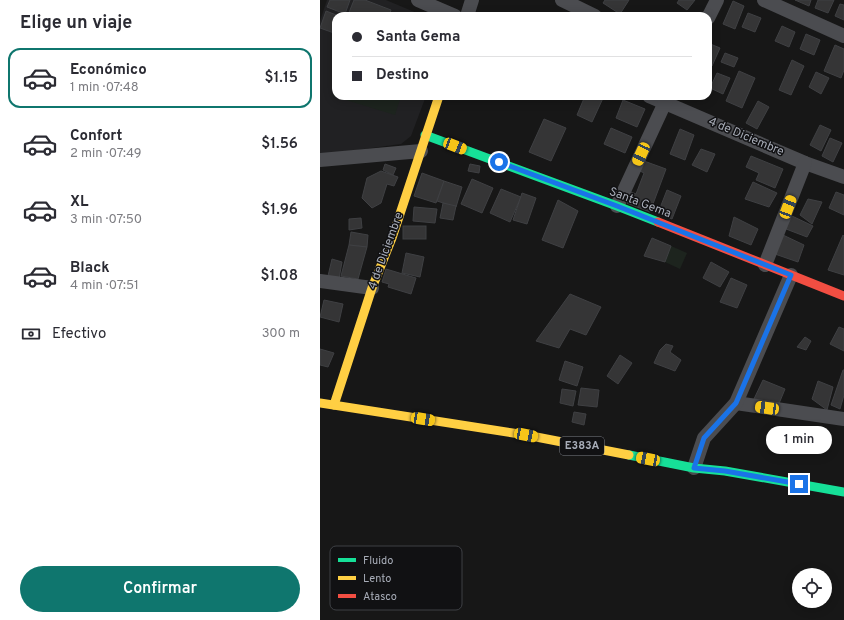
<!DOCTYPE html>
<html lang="es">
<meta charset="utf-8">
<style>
body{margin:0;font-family:Overpass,sans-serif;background:#f2f2f3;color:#2b2b33;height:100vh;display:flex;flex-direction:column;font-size:15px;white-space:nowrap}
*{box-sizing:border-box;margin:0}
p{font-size:13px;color:#7c7c81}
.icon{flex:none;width:22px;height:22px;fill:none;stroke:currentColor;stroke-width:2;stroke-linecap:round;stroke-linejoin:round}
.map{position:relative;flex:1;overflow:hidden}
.details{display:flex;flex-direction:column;background:#fff;width:320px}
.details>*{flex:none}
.guide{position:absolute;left:12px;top:12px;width:380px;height:88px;border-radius:12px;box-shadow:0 2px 10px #0003;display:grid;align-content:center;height:88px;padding:0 20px;background:#fff}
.tools{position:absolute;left:472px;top:568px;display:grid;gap:8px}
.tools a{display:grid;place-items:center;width:40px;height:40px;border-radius:50%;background:#fff;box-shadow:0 2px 10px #0003;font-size:20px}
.end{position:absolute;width:18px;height:18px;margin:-9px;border:5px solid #1a73e8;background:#fff;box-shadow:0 0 0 2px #fff}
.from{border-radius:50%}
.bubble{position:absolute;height:28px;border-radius:14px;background:#fff;box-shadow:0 2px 10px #0003;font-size:13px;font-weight:600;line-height:28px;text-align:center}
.car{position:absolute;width:12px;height:24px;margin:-12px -6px;border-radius:5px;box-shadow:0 0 3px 1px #0007;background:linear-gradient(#f5c518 24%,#345 0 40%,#f5c518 0 76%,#345 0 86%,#f5c518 0)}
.guide b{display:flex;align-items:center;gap:14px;height:38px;font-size:15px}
.guide b+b{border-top:1px solid #e1e1e2}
.guide i{width:10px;height:10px;background:#2b2b33}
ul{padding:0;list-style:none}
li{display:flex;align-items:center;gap:12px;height:60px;margin:0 8px 6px;padding:0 12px;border:2px solid transparent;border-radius:12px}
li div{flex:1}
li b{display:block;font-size:15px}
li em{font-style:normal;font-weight:600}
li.active{border-color:#0f766e}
li>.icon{width:36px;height:36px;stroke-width:1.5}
h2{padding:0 20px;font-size:18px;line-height:48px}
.pay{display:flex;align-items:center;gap:10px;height:44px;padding:0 20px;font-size:15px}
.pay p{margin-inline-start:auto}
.cta{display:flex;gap:8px;margin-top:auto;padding:8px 20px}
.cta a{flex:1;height:46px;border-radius:24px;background:#0f766e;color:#fff;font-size:16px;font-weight:600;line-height:46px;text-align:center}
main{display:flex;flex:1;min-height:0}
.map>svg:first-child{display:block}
</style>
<main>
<section class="details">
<h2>Elige un viaje</h2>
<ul>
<li class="active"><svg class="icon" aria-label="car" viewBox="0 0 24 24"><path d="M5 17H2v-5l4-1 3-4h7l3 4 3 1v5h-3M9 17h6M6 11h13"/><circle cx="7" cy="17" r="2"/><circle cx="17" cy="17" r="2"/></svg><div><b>Económico</b><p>1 min · 07:48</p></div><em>$1.15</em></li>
<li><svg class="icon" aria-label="car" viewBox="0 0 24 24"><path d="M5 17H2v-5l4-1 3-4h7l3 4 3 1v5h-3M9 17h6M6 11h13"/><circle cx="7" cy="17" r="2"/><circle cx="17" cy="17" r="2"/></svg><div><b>Confort</b><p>2 min · 07:49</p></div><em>$1.56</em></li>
<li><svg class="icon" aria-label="car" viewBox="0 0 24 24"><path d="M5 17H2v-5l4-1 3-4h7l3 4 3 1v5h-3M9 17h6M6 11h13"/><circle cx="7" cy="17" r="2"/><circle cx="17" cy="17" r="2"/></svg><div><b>XL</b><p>3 min · 07:50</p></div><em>$1.96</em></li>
<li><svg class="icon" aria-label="car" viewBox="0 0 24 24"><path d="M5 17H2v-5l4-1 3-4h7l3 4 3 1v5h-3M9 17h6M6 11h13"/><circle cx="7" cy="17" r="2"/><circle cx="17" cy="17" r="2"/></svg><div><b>Black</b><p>4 min · 07:51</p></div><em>$1.08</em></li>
</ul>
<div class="pay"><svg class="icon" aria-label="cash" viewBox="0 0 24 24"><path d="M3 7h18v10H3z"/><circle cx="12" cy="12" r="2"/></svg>Efectivo<p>300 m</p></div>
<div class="cta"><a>Confirmar</a></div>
</section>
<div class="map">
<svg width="524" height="620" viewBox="0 0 524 620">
<rect width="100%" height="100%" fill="#171717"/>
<polygon fill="#212123" points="7,0 66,0 104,16 16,16 16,96 106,96 91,136 81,144 0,155 0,21"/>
<g fill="#1d241e">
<polygon points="16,87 16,96 81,96 75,115 13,96"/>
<polygon points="351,246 367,253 360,269 345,262"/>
</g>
<g fill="#353536" stroke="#3f4043">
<polygon points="10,0 30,0 25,14 7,7"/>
<polygon points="34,0 45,0 71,10 69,16 32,16 28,15"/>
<polygon points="285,0 309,0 300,14 283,3"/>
<polygon points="359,0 375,0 367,10 357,3"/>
<polygon points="475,0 491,0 489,6"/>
<polygon points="498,0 514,0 508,13 495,8"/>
<polygon points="413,1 424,6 415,29 403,24"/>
<polygon points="520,4 524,5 524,20 515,16"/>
<polygon points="6,11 19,16 16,16 16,27 14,33 0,28"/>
<polygon points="428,13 441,18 435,32 422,27"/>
<polygon points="462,26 475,32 469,47 455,41"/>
<polygon points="486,34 500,40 494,55 480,49"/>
<polygon points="388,43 400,48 392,66 388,65"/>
<polygon points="515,45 524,49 524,70 521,78 504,71"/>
<polygon points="405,53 418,58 414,67 401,62"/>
<polygon points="472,60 484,66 471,95 459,90"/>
<polygon points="419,71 435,78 422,108 406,101"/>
<polygon points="496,72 509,78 501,94 489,87"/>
<polygon points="397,73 410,78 403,94 390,88"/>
<polygon points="265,96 284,96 272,122 257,115"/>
<polygon points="303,100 325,109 317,127 296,118"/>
<polygon points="438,101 449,107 437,129 426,123"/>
<polygon points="224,119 246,128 231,161 209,152"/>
<polygon points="500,125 511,130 501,151 490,145"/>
<polygon points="291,128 312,137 305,153 284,144"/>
<polygon points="360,129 374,135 365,160 350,154"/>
<polygon points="510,138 522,143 513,162 502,156"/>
<polygon points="381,149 395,154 387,172 372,165"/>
<polygon points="431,156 463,169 455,188 436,180 439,173 426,167"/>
<polygon points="324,161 346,169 330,212 307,203 311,192 316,194 324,173 320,171"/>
<polygon points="65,164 76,168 73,175 63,170"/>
<polygon points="150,164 160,166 159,173 148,171"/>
<polygon points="61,171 78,177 74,186 67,184 61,203 52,208 42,198 47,178"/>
<polygon points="102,173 124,181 116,203 94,196"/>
<polygon points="152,179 173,188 162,213 141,204"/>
<polygon points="124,181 142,187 136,207 117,201"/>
<polygon points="433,182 457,193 449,207 425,199"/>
<polygon points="181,189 201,197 190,222 170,213"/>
<polygon points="347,190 361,196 352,219 338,213"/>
<polygon points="516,192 524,195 524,215 509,208"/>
<polygon points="202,193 216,198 207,224 193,220"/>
<polygon points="488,199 502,202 492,224 480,215"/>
<polygon points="238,200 258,211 243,248 222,240"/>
<polygon points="123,203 136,206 133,220 120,218"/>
<polygon points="94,207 117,209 115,223 93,221"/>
<polygon points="472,216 493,226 487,237 466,229"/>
<polygon points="414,217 438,229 431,245 409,236"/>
<polygon points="41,218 42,228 29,230 29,219"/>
<rect x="83" y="226" width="23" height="13"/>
<polygon points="31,232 48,235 47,247 29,245"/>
<polygon points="463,235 484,245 478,262 452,253"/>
<polygon points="523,235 524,236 524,275 508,270"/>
<polygon points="332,238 351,246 345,262 324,256"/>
<polygon points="29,245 47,247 38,279 21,276"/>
<polygon points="86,253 104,257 100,277 82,273"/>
<polygon points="12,259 22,262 19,279 8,276"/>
<polygon points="391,262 409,272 400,287 383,278"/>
<polygon points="66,269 96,278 91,294 68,287 69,284 62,282"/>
<polygon points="411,278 427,285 417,308 400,302"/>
<polygon points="250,294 281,307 266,335 250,329 239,348 216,341"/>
<polygon points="4,300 23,304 19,322 0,317"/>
<polygon points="519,327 524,329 524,351 510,344"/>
<polygon points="485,337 491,341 486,350 477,347"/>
<polygon points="346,344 353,346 350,352 361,360 355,371 334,363 340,350"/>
<polygon points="0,349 14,353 8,367 0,365"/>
<polygon points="300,355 312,363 298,384 287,376"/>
<polygon points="245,361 263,367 257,386 239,380"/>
<polygon points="523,370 524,370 524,395 520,409 511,405"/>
<polygon points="443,380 465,389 458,406 433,401"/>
<polygon points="498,381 513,387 507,410 492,399"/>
<polygon points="261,388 279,390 277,407 258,405"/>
<polygon points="242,389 256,391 253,406 240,403"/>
<polygon points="254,412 266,414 264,425 252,422"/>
</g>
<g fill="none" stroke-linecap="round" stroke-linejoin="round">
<g stroke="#4b4c50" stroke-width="14">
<polyline points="98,0 135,16"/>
<polyline points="242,0 275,16"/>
<polyline points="444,0 524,36"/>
<polyline points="147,16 152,0"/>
<polyline points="388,18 397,0"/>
<polyline points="329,96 485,163 524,177"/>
<polyline points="0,160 101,151"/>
<polyline points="297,206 348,96"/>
<polyline points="445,265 485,163"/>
<polyline points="0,281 52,288"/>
<polyline points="416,403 524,419"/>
<polyline points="374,468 384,438 416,403 471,275"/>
</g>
<g stroke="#16e098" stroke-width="9">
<polyline points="105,135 297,206 338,222"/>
<polyline points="309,455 374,468 405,471 524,492"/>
</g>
<g stroke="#ffcf43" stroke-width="9">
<polyline points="0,403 206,435 309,455"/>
<polyline points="14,405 52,288 72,238 119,96"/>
</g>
<polyline stroke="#f24e42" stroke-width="9" points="338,222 524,296"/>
</g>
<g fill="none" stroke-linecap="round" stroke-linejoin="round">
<polyline stroke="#1a73e8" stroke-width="5" points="179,162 297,206 471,275 416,403 384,438 374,468 405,471 479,484"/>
</g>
<g text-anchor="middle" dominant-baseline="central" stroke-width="3" stroke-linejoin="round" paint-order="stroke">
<rect fill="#111113" stroke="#7b7e86" stroke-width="1" x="240" y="437" width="44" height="18" rx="3"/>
<g font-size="11" font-weight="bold" fill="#a8adb8">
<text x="262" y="446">E383A</text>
</g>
<g font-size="12" fill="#a8adb8" stroke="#111113">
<text transform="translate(426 137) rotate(23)">4 de Diciembre</text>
<text transform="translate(320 203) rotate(21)">Santa Gema</text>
<text transform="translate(66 251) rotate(-70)">4 de Diciembre</text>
</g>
</g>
<rect x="10" y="546" width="132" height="64" rx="6" fill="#111113" stroke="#3e4045" stroke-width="1"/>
<rect x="18" y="558" width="18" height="4" fill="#16e098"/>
<rect x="18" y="576" width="18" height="4" fill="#ffcf43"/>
<rect x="18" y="594" width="18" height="4" fill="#f24e42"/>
<g font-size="11" fill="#a8adb8">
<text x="43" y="564">Fluido</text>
<text x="43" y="582">Lento</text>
<text x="43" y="600">Atasco</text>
</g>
</svg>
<div class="tools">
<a><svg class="icon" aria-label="locate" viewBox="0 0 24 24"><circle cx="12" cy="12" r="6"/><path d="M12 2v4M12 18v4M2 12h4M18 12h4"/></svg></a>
</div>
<i class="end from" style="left:179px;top:162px"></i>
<i class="end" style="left:479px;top:484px"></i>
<div class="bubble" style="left:446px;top:426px;width:66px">1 min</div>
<i class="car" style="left:135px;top:146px;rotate:111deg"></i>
<i class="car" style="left:321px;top:154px;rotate:205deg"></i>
<i class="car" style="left:468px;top:207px;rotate:21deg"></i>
<i class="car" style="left:447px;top:408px;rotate:278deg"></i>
<i class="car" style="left:103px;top:419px;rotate:99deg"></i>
<i class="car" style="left:206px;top:435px;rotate:101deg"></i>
<i class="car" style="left:328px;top:459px;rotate:281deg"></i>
<div class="guide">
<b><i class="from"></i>Santa Gema</b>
<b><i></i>Destino</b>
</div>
</div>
</main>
